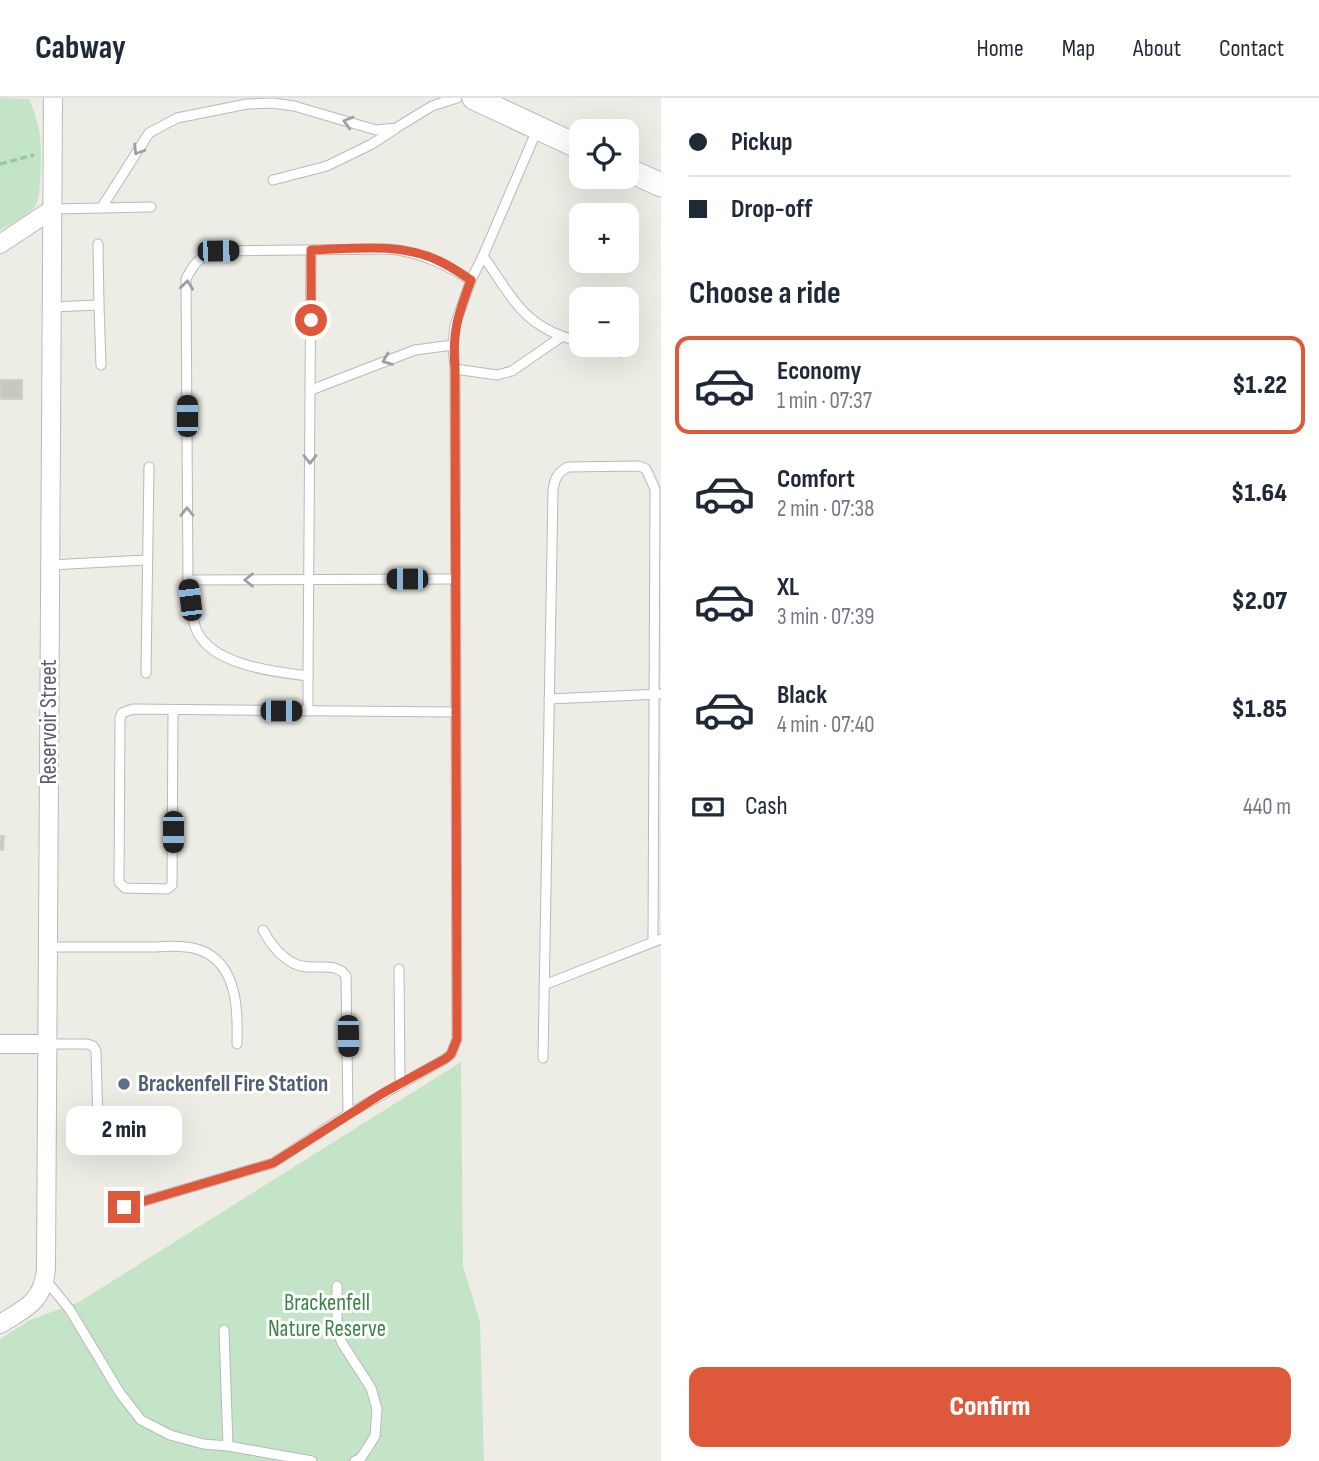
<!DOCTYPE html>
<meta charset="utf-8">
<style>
body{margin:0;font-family:"Sofia Sans Condensed",sans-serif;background:#f2f2f3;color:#1f2937;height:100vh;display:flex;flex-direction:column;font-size:26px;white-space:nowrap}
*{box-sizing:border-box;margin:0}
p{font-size:23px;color:#747a83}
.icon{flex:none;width:38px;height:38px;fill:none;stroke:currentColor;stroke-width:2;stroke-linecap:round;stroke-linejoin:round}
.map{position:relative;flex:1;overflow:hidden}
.sheet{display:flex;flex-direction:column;background:#fff;width:658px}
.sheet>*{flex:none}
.top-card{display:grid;align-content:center;height:154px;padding:0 28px;background:#fff}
.fabs{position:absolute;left:569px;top:21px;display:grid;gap:14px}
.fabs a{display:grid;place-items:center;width:70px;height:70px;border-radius:14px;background:#fff;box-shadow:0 7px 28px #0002;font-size:35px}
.end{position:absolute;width:32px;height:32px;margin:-16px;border:9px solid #de593b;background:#fff;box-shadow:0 0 0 4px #fff}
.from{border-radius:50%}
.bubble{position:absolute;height:49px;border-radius:14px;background:#fff;box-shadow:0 7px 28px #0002;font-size:23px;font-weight:800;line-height:49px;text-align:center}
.car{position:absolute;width:21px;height:42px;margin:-21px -10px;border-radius:9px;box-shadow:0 0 5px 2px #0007;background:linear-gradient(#222 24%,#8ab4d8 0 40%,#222 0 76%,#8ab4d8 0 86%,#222 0)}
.top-card b{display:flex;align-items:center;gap:24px;height:66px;font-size:26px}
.top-card b+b{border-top:2px solid #e0e1e3}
.top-card i{width:18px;height:18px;background:#1f2937}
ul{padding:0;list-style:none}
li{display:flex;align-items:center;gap:21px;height:98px;margin:0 14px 10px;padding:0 14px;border:4px solid transparent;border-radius:14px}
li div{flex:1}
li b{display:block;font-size:26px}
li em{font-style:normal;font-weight:800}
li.active{border-color:#de593b}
li>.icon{width:63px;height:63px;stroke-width:1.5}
h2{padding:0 28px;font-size:32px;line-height:84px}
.pay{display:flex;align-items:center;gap:18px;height:77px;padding:0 28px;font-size:26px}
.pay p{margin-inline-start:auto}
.action{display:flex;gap:14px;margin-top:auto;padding:14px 28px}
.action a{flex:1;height:80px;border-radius:14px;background:#de593b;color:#fff;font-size:28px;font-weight:800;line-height:80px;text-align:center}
header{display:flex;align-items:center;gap:42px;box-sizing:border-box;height:98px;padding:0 35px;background:#fff;border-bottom:2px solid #e0e1e3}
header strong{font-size:33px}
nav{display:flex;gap:38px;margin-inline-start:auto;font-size:24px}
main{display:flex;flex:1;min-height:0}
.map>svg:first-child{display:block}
</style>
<header>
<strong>Cabway</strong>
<nav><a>Home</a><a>Map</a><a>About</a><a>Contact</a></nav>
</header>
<main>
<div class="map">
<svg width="661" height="1363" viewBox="0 0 661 1363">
<rect width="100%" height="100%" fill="#eeede5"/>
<g fill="#c3e4c6">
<path d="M0,0L29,1C33,10 37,22 39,31C42,44 42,97 36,107C29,118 11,125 0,132Z"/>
<polygon points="461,964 463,1168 480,1224 484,1363 0,1363 0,1241 30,1222 79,1204"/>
</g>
<g fill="#c9c7c2" stroke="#d2cfc3" stroke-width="2">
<rect x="0" y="282" width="22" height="19"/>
<polygon points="0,738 4,738 3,752 0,752"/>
</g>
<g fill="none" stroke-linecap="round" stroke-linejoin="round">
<g stroke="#b7b9be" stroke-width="11">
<g id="service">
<polyline points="537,32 483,158 471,182 455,227 453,247 455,271 497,277 512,273 561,239"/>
<polyline points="273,82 327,68 372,46 395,31"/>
<polyline points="102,109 149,35 177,20 247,6 272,5 294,8 376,32 396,30 432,8 457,0"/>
<polyline points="53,111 151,109"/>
<path d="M311,152L308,578C275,574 210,567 196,531C190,516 190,498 188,482L186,181C194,165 200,158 218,153L391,151C422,155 444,166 471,182"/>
<path d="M483,158C515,203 524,230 581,244"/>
<polyline points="99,207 101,267"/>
<polyline points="52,209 99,207 98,146"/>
<polyline points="591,247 620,254"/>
<polyline points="311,292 415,252 453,247"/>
<polyline points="50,467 146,462"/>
<polyline points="188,482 456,481"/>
<polyline points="146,575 149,369"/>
<polyline points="308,578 308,613"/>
<polyline points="549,601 661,596"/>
<polyline points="173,612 172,787 167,791 125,790 119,784 120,620 122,615 133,611 455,614"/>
<path d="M263,832C270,845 280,858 293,865C310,875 335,861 346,878L348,1016"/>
<path d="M48,849C80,849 113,849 146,849C163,849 183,846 200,852C238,866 238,913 237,946"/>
<polyline points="399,871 400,985"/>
<polyline points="544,887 661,841"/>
<polyline points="47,946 87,946 93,948 96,953 98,1026"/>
<path d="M543,960L553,392C555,380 557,375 568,369L639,368L646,371L655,391L653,844"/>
<polyline points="124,1109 273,1065 348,1016 445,961 451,956 457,941 455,271"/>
<polyline points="45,1181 70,1212 120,1295 141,1322 170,1337 203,1346 228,1348 312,1363"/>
<polyline points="337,1188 337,1232 342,1245 371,1290 377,1311 375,1338 361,1360 355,1363"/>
<polyline points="224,1232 228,1348"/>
</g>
</g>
<g stroke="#b7b9be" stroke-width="20">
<g id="minor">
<polyline points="0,146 53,111"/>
<polyline points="0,946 47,946"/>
<path d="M0,1226C26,1210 43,1204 46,1171L53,0"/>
</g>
</g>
<g stroke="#b7b9be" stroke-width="25">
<g id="tertiary">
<polyline points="474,0 581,50"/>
<polyline points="626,71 661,87"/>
</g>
</g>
<polyline stroke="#9cc4ab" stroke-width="3.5" stroke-dasharray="7 3.5" stroke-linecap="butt" points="0,66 34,57"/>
<use href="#service" stroke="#fff" stroke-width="9"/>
<use href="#minor" stroke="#fff" stroke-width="18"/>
<use href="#tertiary" stroke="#fff" stroke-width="23"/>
</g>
<defs><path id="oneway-chevron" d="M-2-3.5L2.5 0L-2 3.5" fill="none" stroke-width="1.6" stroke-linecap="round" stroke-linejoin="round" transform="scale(1.75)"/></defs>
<g stroke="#9d9fa2">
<use href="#oneway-chevron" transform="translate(348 24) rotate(-164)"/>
<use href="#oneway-chevron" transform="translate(138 52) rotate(122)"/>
<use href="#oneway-chevron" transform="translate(187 187) rotate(-83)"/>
<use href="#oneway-chevron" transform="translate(387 262) rotate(159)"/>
<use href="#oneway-chevron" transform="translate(310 361) rotate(90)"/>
<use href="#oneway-chevron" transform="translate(187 414) rotate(-90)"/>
<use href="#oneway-chevron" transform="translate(249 482) rotate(180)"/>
</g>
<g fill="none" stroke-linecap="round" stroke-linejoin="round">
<path stroke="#de593b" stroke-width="9" d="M124,1109L273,1065L383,995L445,961L451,956L457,941L455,271C452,233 458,217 471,182C460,175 449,167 437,162C399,144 352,151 311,152V222"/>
</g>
<circle fill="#5c6f8a" stroke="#fff" stroke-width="2.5" cx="124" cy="986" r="7"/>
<g text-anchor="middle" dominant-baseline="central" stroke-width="6" stroke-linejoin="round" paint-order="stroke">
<g font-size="23" fill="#5c5f64" stroke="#fff">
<text transform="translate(49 624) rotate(-90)">Reservoir Street</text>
</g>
<g font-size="23" font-weight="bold" fill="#4e5e75" stroke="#fff" text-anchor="start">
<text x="138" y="986">Brackenfell Fire Station</text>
</g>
<g font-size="23" fill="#3b8446" stroke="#fff">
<text x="327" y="1205">Brackenfell<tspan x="327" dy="26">Nature Reserve</tspan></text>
</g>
</g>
</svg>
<div class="fabs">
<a><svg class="icon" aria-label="locate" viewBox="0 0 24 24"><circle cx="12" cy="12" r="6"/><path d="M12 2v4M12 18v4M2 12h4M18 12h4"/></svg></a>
<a>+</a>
<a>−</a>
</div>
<i class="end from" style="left:311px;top:222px"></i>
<i class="end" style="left:124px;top:1109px"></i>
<div class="bubble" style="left:66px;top:1008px;width:116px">2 min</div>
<i class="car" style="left:218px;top:153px;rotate:89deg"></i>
<i class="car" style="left:187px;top:318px;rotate:0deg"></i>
<i class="car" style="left:407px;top:481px;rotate:270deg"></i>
<i class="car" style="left:190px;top:502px;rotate:353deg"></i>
<i class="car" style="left:281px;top:613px;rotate:90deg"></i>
<i class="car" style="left:173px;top:734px;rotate:180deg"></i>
<i class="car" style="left:348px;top:938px;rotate:179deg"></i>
</div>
<section class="sheet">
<div class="top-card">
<b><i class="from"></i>Pickup</b>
<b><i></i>Drop-off</b>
</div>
<h2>Choose a ride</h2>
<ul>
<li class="active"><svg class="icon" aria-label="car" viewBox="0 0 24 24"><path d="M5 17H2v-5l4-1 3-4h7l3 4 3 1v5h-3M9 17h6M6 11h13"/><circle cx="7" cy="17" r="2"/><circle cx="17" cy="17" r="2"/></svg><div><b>Economy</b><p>1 min · 07:37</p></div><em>$1.22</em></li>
<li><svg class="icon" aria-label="car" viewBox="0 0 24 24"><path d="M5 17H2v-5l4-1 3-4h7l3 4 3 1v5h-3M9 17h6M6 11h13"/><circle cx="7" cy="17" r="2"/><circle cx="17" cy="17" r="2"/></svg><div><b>Comfort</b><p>2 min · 07:38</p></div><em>$1.64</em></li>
<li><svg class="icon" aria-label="car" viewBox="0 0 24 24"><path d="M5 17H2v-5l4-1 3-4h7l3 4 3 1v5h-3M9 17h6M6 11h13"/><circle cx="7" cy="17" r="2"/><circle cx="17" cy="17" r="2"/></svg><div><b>XL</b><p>3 min · 07:39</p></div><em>$2.07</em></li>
<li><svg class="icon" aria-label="car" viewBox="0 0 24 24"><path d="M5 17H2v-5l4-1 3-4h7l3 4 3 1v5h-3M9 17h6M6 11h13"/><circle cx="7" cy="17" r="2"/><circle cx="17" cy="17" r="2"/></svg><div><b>Black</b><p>4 min · 07:40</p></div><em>$1.85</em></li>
</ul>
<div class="pay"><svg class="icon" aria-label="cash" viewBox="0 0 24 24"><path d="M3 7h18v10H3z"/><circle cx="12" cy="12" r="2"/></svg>Cash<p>440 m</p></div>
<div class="action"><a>Confirm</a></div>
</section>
</main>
